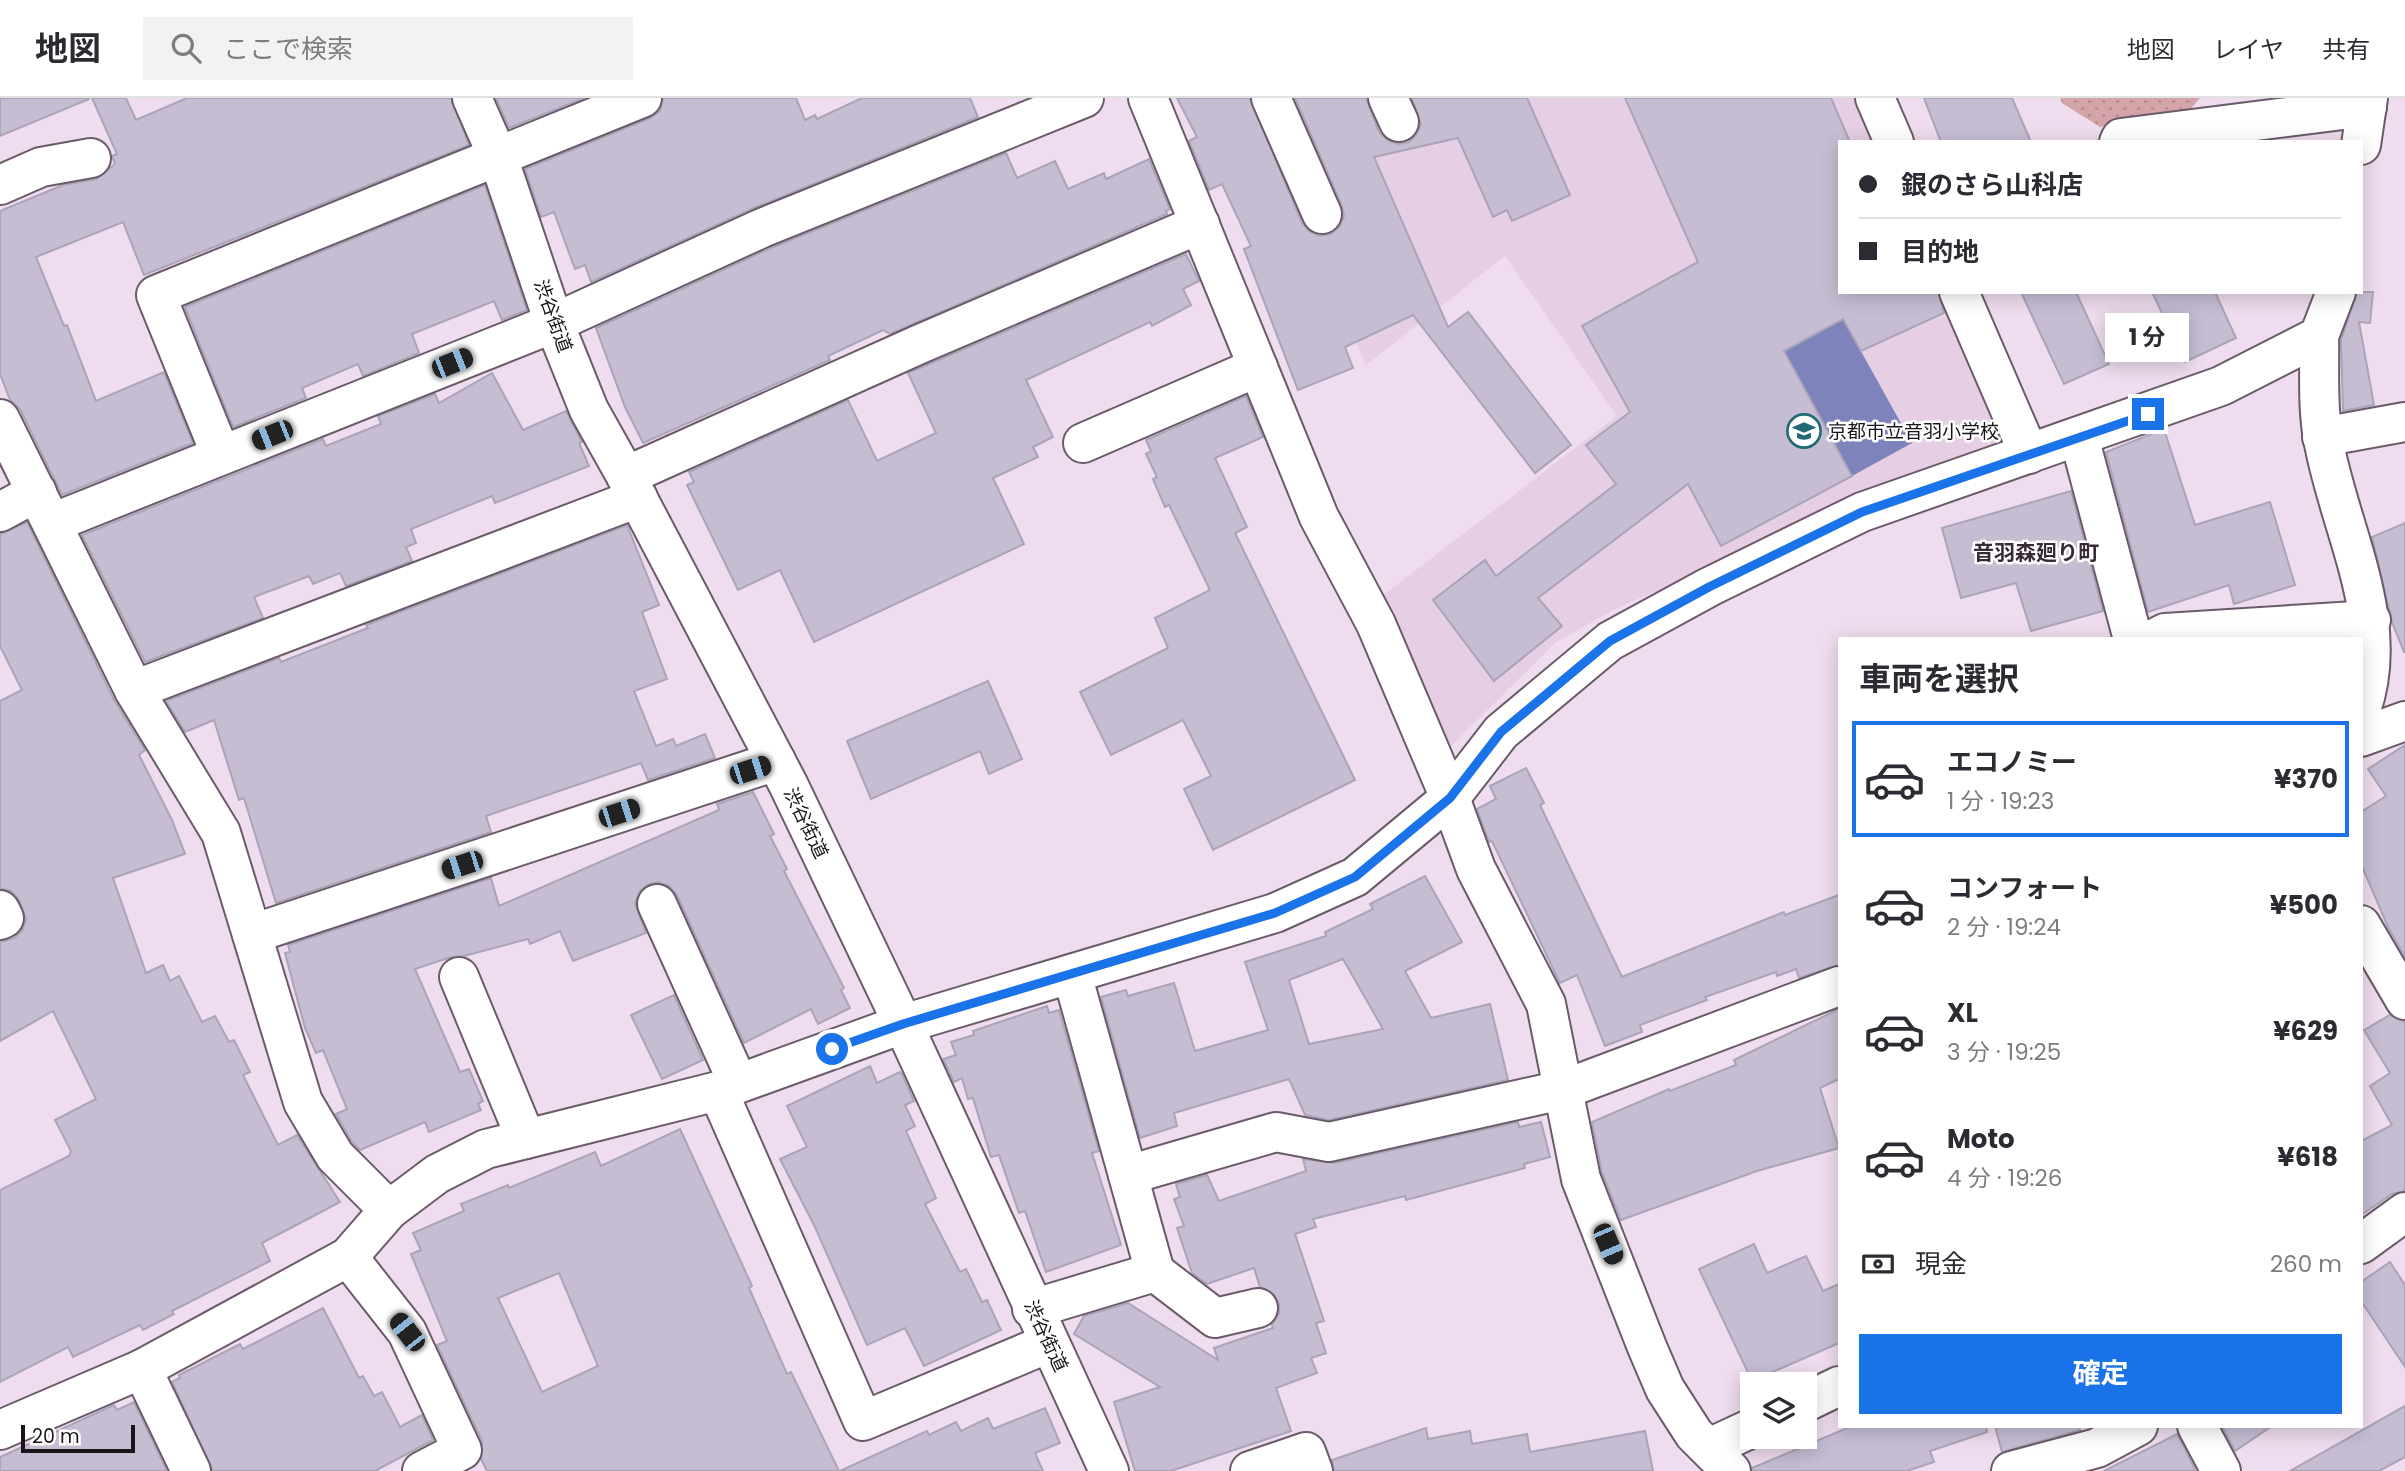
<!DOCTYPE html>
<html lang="ja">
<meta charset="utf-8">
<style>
body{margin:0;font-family:Poppins,"Noto Sans JP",sans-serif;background:#f2f2f3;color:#2b2b33;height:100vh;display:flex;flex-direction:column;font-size:26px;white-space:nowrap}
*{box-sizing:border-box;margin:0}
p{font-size:23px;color:#7c7c81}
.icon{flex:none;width:38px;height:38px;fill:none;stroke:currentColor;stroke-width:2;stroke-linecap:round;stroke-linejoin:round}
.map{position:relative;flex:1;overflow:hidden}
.drawer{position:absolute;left:1838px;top:539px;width:525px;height:791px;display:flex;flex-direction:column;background:#fff;border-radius:0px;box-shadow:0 4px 18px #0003}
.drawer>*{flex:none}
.top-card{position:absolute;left:1838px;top:42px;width:525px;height:154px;border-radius:0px;box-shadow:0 4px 18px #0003;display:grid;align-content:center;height:154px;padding:0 21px;background:#fff}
.fabs{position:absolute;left:1740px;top:1274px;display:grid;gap:14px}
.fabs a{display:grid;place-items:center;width:77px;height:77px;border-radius:0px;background:#fff;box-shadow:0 4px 18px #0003;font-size:35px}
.scale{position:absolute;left:21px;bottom:18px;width:114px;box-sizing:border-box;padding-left:7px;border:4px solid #1a131a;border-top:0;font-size:19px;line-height:24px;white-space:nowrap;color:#1a131a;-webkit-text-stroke:5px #fff;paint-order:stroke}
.end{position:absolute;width:32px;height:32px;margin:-16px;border:9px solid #1a73e8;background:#fff;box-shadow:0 0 0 4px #fff}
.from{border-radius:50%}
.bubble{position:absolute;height:49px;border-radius:0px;background:#fff;box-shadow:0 4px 18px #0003;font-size:23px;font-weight:700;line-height:49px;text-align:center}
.car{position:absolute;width:21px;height:42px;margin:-21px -10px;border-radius:9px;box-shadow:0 0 5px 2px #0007;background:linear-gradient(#222 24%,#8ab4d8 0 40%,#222 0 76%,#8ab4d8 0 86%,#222 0)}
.top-card b{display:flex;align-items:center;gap:24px;height:66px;font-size:26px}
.top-card b+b{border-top:2px solid #e1e1e2}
.top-card i{width:18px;height:18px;background:#2b2b33}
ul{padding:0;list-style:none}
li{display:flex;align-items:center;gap:21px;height:116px;margin:0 14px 10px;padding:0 7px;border:4px solid transparent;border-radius:0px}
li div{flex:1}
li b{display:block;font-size:26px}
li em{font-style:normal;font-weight:700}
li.selected{border-color:#1a73e8}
li>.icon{width:63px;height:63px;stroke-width:1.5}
h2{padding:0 21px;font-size:32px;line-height:84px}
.pay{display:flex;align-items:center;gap:18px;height:77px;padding:0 21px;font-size:26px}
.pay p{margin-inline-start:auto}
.button{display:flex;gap:14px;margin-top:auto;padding:14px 21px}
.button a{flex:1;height:80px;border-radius:0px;background:#1a73e8;color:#fff;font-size:28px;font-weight:700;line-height:80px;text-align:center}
header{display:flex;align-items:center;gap:42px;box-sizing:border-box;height:98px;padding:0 35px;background:#fff;border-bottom:2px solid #e1e1e2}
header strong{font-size:33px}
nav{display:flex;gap:38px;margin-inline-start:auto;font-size:24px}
.search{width:490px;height:63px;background:#f2f2f3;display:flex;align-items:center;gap:18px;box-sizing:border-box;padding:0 24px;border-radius:0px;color:#7c7c81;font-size:26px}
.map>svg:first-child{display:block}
</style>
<header>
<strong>地図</strong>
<div class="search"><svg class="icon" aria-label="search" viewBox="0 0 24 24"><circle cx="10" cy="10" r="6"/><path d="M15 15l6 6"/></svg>ここで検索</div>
<nav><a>地図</a><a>レイヤ</a><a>共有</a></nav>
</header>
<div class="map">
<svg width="2405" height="1373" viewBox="0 0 2405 1373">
<defs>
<pattern id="park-dots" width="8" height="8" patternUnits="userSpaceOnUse" patternTransform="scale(1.75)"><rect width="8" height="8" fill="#d4a5a8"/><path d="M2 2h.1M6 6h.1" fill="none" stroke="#b58d90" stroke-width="1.8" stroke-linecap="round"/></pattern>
</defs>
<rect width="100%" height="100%" fill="#efdcee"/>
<polygon fill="#e6cee5" points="1249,0 1856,0 1874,44 1839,44 1839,194 1942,194 2017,348 1840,412 1615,511 1555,545 1451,648 1377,502 1617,318 1505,158 1366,267"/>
<polygon fill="url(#park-dots)" points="2060,0 2200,0 2187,15 2100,29 2062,5"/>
<polygon fill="#7e84bb" points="1843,221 1912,345 1852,378 1784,253"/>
<g fill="#c6bdd3" stroke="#aba3b8" stroke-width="2" fill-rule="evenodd">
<polygon points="0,0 89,0 89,1 0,38"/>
<polygon points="92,0 126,0 136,22 187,0 451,0 469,47 144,177 123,124 36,159 64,228 67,227 96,303 164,274 193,345 62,397 20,311 10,302 0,276 0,113 63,87 96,81 115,66 112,58 117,56"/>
<polygon points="496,0 584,0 509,30"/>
<polygon points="663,0 796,0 805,22 815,17 817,21 862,0 970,0 978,19 754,110 591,184 585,167 575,171 554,114 541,119 525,71 650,20 660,13"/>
<polygon points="1177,0 1250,0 1302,125 1310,134 1320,138 1331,136 1340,128 1344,118 1342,108 1295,0 1366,0 1379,34 1387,42 1398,46 1409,44 1416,37 1421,27 1412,0 1527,0 1570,97 1512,123 1507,112 1493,119 1458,40 1374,59 1448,229 1468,214 1571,347 1535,375 1413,217 1345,249 1353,270 1298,292 1244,151 1251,148 1222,86 1209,92 1189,43 1197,39"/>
<polygon points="1625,0 1831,0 1850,44 1839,44 1839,194 1938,194 1944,215 1861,253 1843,221 1784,253 1852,378 1721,448 1688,386 1538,500 1562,528 1494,583 1433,502 1485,462 1496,478 1616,386 1586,347 1630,314 1582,228 1698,164"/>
<polygon points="1924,0 2012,0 2031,44 1941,44"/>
<polygon points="1006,55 1017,80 1055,63 1068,91 1104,75 1106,81 1149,61 1170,111 1166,113 1167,116 890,236 883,232 828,258 830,262 643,345 625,309 596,230 771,150"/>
<polygon points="485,87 527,212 502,222 494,203 412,236 419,255 363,278 358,266 302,290 306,300 233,329 185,209"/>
<polygon points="1186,156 1199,183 1183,191 1191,207 1152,228 1150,224 1026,282 1053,339 1033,349 1038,359 993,380 1024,446 814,544 780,472 738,492 687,387 694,384 689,374 848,302 877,363 936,335 908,275"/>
<polygon points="2021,194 2076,194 2109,266 2064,286"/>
<polygon points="2152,194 2215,194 2236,240 2185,264"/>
<polygon points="2357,194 2373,194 2370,225 2359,224 2374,307 2343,313 2341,242"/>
<polygon points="492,275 523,332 566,313 582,344 579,345 589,368 495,405 492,398 411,431 416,445 406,449 412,463 346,488 340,475 313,486 309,478 254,499 263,520 145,564 82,437 323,341 326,348 381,326 378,318 435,296 439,305"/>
<polygon points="1246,298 1263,339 1215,360 1247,429 1235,435 1355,682 1213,752 1184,691 1211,678 1183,622 1111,657 1080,594 1168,550 1155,520 1210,492 1169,407 1165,409 1153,381 1157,379 1146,356 1151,353 1146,342"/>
<polygon points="2164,331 2195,427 2270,404 2295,487 2234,506 2229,487 2148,514 2106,354"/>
<polygon points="2071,393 2103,513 2031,533 2016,485 1961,500 1942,430"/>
<polygon points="27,424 114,602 145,652 139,657 172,722 185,756 113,780 146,875 163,867 170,883 179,878 202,924 215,918 229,944 234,942 250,974 243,977 278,1047 297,1037 340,1104 262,1145 270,1163 172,1213 174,1216 143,1232 140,1227 73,1259 68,1249 0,1284 0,1092 69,1058 71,1053 55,1022 96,1001 53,913 0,943 0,844 14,840 22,833 26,821 19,802 11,793 0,790 0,603 22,592 0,548 0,436"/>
<polygon points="2405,425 2405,554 2404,554 2392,524 2372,439"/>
<polygon points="627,427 659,507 642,514 667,581 634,593 656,648 673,641 676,648 705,636 715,660 648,682 641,665 486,718 491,734 276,805 244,700 239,702 214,622 185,634 166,603 279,560 281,564 368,530 366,527"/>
<polygon points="988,583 1022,661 989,676 980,653 871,701 847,643"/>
<polygon points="2405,647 2405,859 2388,829 2361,766 2361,714 2386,698 2368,671"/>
<polygon points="1526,670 1544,705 1540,707 1622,879 1784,814 1785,817 1839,797 1839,867 1799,880 1796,871 1777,878 1776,874 1705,899 1707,902 1640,927 1642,934 1605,948 1577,877 1560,885 1492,743 1489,744 1477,711 1496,701 1490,688"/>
<polygon points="753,694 774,736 770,738 787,771 784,773 844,890 841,892 850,910 818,926 811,911 744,945 677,797 669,788 658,784 649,786 640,793 635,805 646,835 573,863 560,833 530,846 528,841 464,858 451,859 415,871 460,974 469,971 483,1003 478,1006 481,1012 429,1034 425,1024 360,1052 352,1044 336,1016 347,1011 323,952 316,955 305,930 285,855 290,854 288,847 491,780 499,808 719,712 717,706"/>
<path d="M1425,778L1462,844L1405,873L1431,920L1490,906L1508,982L1329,1022L1305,1017L1289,981L1174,1015L1177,1028L1140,1040L1101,899L1126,892L1128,898L1174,885L1195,953L1268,932L1245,864L1326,838L1325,834L1373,811L1370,806ZM1343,861L1383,931L1309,946L1289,882Z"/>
<polygon points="674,897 703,962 662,981 631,917"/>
<polygon points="1047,908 1049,915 1059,912 1099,1053 1092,1055 1121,1147 1046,1174 1025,1113 1019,1115 999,1057 991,1059 973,1000 968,1001 962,980 954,984 943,961 956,957 951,944 974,937 973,933"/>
<polygon points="1839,911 1839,981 1820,990 1839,1050 1757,1073 1621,1122 1602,1075 1592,1024 1669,991 1670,993 1736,967 1734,962"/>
<polygon points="2390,917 2405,924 2405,1093 2392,1096 2361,1117 2361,1043 2392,1027 2370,988 2390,975 2364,932"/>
<polygon points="870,968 877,985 900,974 902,976 914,1003 905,1007 915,1028 906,1033 936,1100 925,1106 960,1174 966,1171 982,1204 987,1202 1001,1232 924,1268 905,1230 867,1247 815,1129 780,1061 807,1049 787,1008"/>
<polygon points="1518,1024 1519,1029 1541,1024 1550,1059 1524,1066 1525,1070 1406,1102 1405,1098 1313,1121 1316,1129 1295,1136 1324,1223 1316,1225 1326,1255 1311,1260 1317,1275 1276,1290 1291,1333 1171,1373 1135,1373 1114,1304 1160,1289 1074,1236 1084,1218 1128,1205 1218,1262 1214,1250 1273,1230 1272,1227 1279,1216 1279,1206 1274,1196 1260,1189 1254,1170 1207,1186 1192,1175 1177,1130 1184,1128 1174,1101 1180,1099 1176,1086 1207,1077 1219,1103 1306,1073 1303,1061 1334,1065"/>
<path d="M680,1031L752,1188L749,1190L787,1276L791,1274L839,1373H487L481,1361L482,1343L437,1247L447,1243L411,1156L421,1152L413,1135L464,1113L461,1106L508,1087L509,1090L595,1054L601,1068ZM559,1175L598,1268L542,1294L498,1200Z"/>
<polygon points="1754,1146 1767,1175 1806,1158 1823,1193 1839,1186 1839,1245 1752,1283 1699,1171"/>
<polygon points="2390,1164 2405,1187 2405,1269 2361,1203 2361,1184"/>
<polygon points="323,1210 359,1280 363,1278 374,1298 382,1294 400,1329 422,1317 433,1342 375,1373 213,1373 172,1284 180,1280 179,1277 240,1246 243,1251"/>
<polygon points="134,1304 167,1373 0,1373 0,1359 114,1307 117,1312"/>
<polygon points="2405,1308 2405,1359 2379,1373 2290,1373"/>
<polygon points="1045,1310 1060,1345 1035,1355 1043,1373 840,1373 927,1333 929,1337 956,1324 961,1333 988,1320 993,1331"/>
<polygon points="1852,1328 1986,1328 1987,1334 1930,1353 1934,1364 1907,1373 1752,1373 1752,1370"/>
<polygon points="1995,1328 2079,1328 2080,1332 2002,1354"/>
<polygon points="2227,1328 2272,1328 2235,1353 2223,1330"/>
<polygon points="1426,1330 1428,1341 1470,1333 1472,1346 1527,1336 1530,1354 1645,1333 1653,1373 1334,1373 1332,1362"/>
<polygon points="2177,1336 2196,1373 2104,1373"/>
</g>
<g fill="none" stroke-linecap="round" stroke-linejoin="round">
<g stroke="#6b5b6a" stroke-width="42">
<g id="minor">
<polyline points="472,0 498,59 554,225 589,312 626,378 788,686 903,926 1109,1373"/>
<polyline points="1148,0 1319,419 1376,526 1450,700 1476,771 1546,906 1581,1081 1647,1249 1665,1291 1694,1336 1731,1373"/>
<polyline points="1271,0 1322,116"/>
<polyline points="1388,0 1399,24"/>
<polyline points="1875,0 1894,44"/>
<polyline points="2119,44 2121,40 2367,9"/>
<polyline points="2361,47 2368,0"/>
<polyline points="0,87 41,69 91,60"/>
<polyline points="1959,194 2029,356"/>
<path d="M2319,238C2320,271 2317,307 2323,340C2338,429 2393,522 2361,612"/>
<polyline points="0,321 134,592 221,735 303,1004 335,1058 389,1112"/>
<polyline points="2079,339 2133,541"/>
<polyline points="2322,339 2405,324"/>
<polyline points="1083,345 1258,269"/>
<polyline points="221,357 156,197 642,0"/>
<polyline points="626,378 920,246 1200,126"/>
<polyline points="0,414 37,394"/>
<polyline points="52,425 554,225 762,130 1084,0"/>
<polyline points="2153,541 2165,535 2371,522"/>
<polyline points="134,592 638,400"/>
<polyline points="2361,639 2405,623"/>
<polyline points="657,806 738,985"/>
<polyline points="0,812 4,820 0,822"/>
<polyline points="2361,827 2405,902"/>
<polyline points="252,836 776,663"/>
<polyline points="459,879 526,1041"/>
<polyline points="718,993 863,1323 1049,1245"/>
<polyline points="1128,1077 1276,1034 1329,1044 1562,992 1839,888"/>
<polyline points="2361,1146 2405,1114"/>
<polyline points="348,1159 407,1234 462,1352 422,1373"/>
<polyline points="1155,1174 1215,1220 1258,1210"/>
<polyline points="1032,1211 1155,1174 1072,876"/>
<polyline points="142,1271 191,1373"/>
<polyline points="1804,1305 1839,1288"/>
<polyline points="2197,1328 2221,1373"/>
<polyline points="0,1332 142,1271 348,1159 389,1112 437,1076 486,1051 718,993 903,926 1275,815 1355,779 1450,700 1501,634 1610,543 1709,489 1862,414 2221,288 2319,238 2336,194"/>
<polyline points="1709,1350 1752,1330"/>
<polyline points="1250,1373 1306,1354 1313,1373"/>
<polyline points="2011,1373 2097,1350 2138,1328"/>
</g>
</g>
<use href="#minor" stroke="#fff" stroke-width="38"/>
</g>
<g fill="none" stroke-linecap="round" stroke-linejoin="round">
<polyline stroke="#1a73e8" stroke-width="9" points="832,951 903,926 1275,815 1355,779 1450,700 1501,634 1610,543 1709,489 1862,414 2148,316"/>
</g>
<defs>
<g id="school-ring" transform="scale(1.75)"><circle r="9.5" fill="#fff" stroke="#206a74" stroke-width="1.5"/><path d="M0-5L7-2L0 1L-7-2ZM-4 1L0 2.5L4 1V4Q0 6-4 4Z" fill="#206a74"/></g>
</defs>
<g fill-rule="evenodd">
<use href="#school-ring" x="1804" y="333"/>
</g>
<g text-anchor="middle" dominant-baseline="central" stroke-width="5" stroke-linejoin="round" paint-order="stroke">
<g font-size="19" fill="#1a131a" stroke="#fff">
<text transform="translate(553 218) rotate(70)">渋谷街道</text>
<text transform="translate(806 725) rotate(64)">渋谷街道</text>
<text transform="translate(1046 1238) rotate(65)">渋谷街道</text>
</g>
<g font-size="19" fill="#1a131a" stroke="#fff" text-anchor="start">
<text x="1828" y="333">京都市立音羽小学校</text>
</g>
<g font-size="21" font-weight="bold" fill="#392a38" stroke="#fff">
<text x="2036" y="454">音羽森廻り町</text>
</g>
</g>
</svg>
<div class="fabs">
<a><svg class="icon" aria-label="layers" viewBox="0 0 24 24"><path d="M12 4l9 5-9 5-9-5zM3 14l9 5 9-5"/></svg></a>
</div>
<div class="scale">20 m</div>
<i class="end from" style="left:832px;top:951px"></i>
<i class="end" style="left:2148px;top:316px"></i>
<div class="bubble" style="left:2105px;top:215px;width:84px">1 分</div>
<i class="car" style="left:452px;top:265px;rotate:68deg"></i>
<i class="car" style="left:272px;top:337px;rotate:248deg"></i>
<i class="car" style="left:750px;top:672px;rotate:72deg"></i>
<i class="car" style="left:619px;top:715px;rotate:72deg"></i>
<i class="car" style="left:462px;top:767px;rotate:252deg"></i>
<i class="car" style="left:1608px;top:1146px;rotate:157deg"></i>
<i class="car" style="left:407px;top:1234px;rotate:322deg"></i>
<div class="top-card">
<b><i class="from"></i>銀のさら山科店</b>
<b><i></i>目的地</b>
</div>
<section class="drawer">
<h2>車両を選択</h2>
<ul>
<li class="selected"><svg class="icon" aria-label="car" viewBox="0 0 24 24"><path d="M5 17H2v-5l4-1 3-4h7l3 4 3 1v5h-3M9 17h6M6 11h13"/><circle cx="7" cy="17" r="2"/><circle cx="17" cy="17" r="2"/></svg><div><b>エコノミー</b><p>1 分 · 19:23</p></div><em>¥370</em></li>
<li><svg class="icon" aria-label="car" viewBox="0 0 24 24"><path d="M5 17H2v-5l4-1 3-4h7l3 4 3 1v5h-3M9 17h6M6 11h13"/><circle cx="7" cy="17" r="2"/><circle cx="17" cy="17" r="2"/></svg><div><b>コンフォート</b><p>2 分 · 19:24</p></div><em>¥500</em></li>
<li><svg class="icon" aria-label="car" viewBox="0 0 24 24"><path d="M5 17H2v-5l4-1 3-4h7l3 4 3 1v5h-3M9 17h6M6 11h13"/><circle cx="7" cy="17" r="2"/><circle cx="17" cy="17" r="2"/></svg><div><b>XL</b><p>3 分 · 19:25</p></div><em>¥629</em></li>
<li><svg class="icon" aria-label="car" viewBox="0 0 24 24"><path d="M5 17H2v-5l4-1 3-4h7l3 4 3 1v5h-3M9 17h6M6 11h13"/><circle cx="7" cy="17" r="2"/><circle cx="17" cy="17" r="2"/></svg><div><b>Moto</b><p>4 分 · 19:26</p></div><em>¥618</em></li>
</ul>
<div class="pay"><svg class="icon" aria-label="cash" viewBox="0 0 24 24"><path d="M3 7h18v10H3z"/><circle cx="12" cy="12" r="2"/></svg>現金<p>260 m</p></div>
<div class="button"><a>確定</a></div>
</section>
</div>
